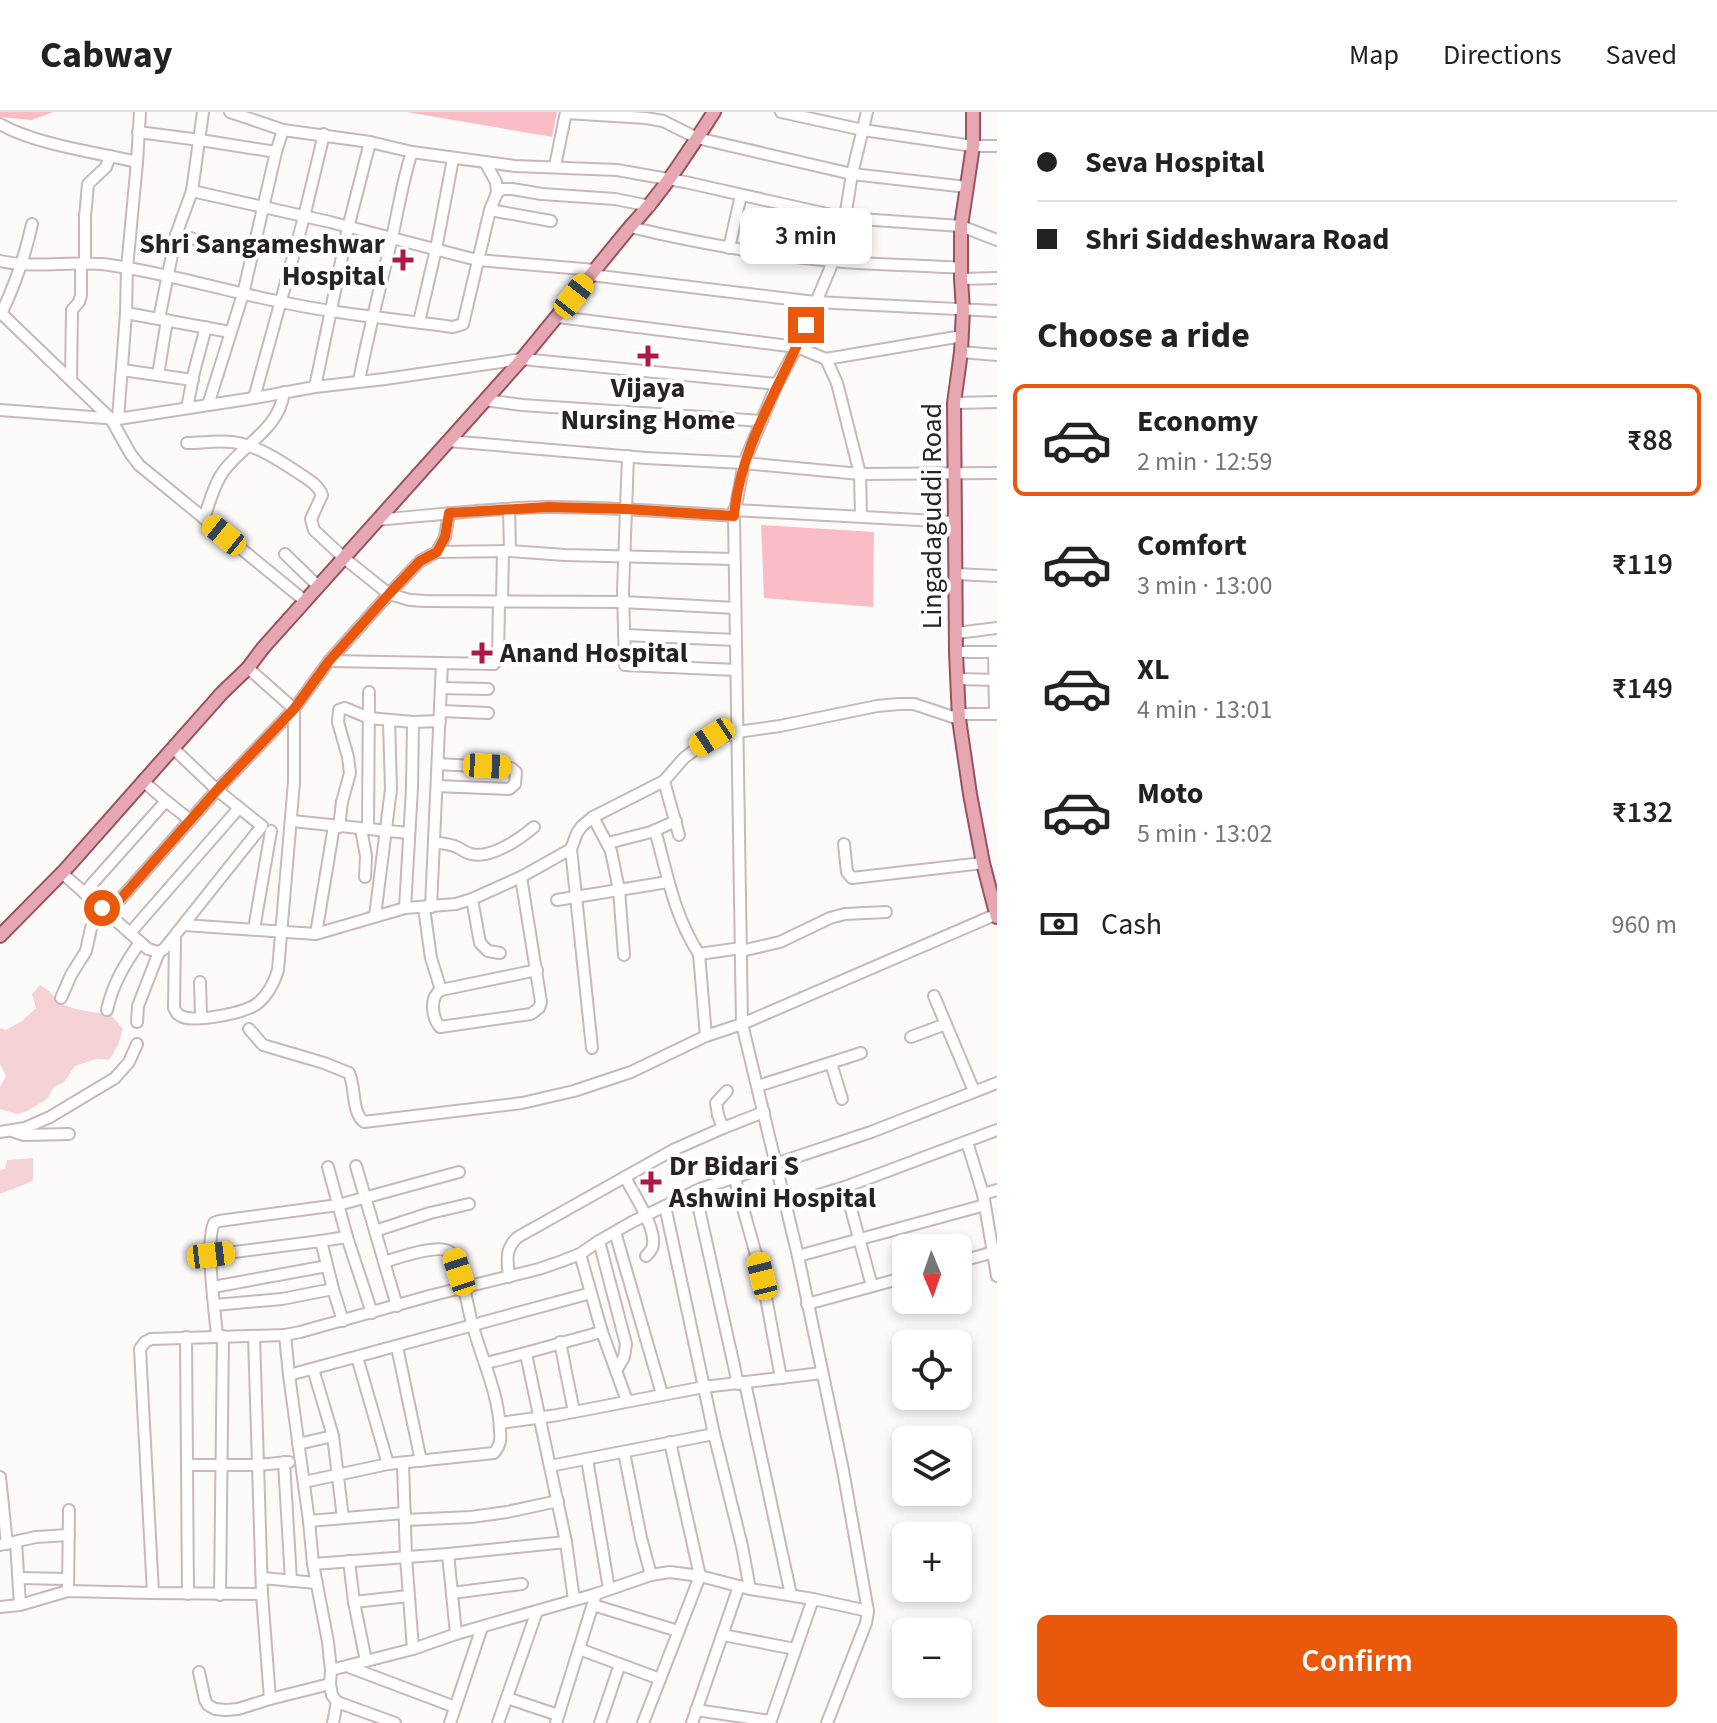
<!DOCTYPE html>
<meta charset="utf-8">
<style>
body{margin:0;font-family:"Source Sans 3",sans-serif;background:#f2f2f2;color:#222;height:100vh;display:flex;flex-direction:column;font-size:30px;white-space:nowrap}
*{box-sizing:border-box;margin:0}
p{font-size:26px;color:#767676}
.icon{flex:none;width:44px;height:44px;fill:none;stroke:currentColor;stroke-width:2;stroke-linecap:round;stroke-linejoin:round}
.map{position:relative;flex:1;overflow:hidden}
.details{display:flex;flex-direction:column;background:#fff;width:720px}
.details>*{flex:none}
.hud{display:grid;align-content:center;height:176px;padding:0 40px;background:#fff}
.needle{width:52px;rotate:178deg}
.controls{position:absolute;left:892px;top:1122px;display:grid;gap:16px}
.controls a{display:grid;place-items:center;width:80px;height:80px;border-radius:12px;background:#fff;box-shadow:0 4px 12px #0003;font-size:40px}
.end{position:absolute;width:36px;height:36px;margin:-18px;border:10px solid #ea580c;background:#fff;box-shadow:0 0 0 4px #fff}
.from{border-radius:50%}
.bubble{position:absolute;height:56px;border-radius:12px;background:#fff;box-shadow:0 4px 12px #0003;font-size:26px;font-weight:600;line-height:56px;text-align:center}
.car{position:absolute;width:24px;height:48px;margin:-24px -12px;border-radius:10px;box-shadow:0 0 6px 2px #0007;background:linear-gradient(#f5c518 24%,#345 0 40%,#f5c518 0 76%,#345 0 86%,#f5c518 0)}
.hud b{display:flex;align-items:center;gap:28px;height:76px;font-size:30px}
.hud b+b{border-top:2px solid #e0e0e0}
.hud i{width:20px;height:20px;background:#222}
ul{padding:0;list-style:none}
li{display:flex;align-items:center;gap:24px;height:112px;margin:0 16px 12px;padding:0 24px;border:4px solid transparent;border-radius:12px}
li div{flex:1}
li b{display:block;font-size:30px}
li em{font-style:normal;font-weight:600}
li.active{border-color:#ea580c}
li>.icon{width:72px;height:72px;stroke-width:1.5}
h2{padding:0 40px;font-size:36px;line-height:96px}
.pay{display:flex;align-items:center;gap:20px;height:88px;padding:0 40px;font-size:30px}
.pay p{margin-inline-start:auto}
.cta{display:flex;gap:16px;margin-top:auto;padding:16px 40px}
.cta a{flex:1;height:92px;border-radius:12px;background:#ea580c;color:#fff;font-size:32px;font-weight:600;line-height:92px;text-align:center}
header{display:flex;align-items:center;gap:48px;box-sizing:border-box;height:112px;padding:0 40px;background:#fff;border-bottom:2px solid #e0e0e0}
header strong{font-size:38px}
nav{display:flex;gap:44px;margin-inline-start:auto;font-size:28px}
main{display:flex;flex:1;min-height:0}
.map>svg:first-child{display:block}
</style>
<header>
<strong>Cabway</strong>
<nav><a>Map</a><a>Directions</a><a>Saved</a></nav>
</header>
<main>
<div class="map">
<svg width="997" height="1611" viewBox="0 0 997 1611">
<rect width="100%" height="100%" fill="#fdfafa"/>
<g fill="#fabdc5">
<polygon points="0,0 53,0 32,8 0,5"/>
<polygon points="407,0 557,0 552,25"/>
<polygon points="761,413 874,420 873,495 764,486"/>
</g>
<g fill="#f5d2d6">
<path d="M40,873C52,880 51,882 60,890C70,898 97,901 110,902L123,917L118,933L109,948L96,947L75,954L64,970L54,975L47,987L27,999L17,1002L0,997V975L6,964L0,952V916L6,918L22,909L36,896L32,882Z"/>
<polygon points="33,1046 33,1069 0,1082 0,1058 5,1057 7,1048"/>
</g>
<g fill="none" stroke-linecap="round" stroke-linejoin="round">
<g stroke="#c8b8b9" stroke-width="14">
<g id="minor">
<polyline points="230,0 283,18 370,30 412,40 515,54 617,58 685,70 845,106 961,114 997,128"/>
<polyline points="781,0 863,18 973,34 997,34"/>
<polyline points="566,1 646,6 663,9 697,26 852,62 967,75"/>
<path d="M0,12C37,33 95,40 137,50"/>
<polyline points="138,20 200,28 276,40"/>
<polyline points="485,50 496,70 497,81"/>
<polyline points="555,54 566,0"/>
<polyline points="192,79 330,110 477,148 595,158"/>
<polyline points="490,98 551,109"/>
<path d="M630,115C697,131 764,143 832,149C875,153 918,153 962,156"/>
<polyline points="176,123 253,140"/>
<polyline points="729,136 741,83"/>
<path d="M0,149C36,157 73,148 110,153C166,161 222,178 277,189C335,202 395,207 453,215L463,212L490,98L497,81L502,77H512L542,82L615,87L650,94"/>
<polyline points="85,152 85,105 88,72 106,55 110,44"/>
<polyline points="591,163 815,190 997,199"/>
<polyline points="961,167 997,166"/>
<polyline points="0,200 111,307 130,341 139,353 305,489"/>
<polyline points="126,201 230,220"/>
<path d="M1,202C15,173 25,144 32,112"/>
<polyline points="558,205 797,235 826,247 837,271 860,362 861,404"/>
<polyline points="159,207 176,123 192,79 203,0"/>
<polyline points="419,210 436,137 453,47"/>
<polyline points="961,240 997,243"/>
<polyline points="826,247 962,224"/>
<polyline points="122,258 193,268"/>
<polyline points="158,263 167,208"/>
<polyline points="71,268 72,198 79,190 81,183 81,152"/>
<path d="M359,269C368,222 380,176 391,130C398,100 402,70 412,40"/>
<polyline points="315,275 348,116 370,30"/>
<polyline points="254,286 304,105 324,22"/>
<polyline points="485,288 522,293 762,309"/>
<polyline points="954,291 997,290"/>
<polyline points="208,293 243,182 276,40 283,18"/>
<polyline points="187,296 194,260 206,215"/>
<polyline points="0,298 118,307 254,286 315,275 385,267 522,247 777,272"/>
<polyline points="118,307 126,201 127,156 137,50 140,0"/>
<polyline points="448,329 646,346 744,351 860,362 997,361"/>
<path d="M187,331C202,331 217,328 232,330C257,333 279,348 300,362C309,368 318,373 322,383L311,407L314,418L344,446L389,482L410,488L425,489L623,490L735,496"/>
<polyline points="628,344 623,479 625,553 736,558"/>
<polyline points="509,398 510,439"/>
<polyline points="734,398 955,410"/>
<path d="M204,407C209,391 214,373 223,360C244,331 279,318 284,280"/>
<path d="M377,408C434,403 492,396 549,395C611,395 672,400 734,404"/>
<polyline points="437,440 445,425 449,401"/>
<polyline points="285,442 318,474"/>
<polyline points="956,462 997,464"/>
<polyline points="502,489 503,439"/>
<polyline points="957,521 997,516"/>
<polyline points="624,523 735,528"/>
<polyline points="956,540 997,540"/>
<polyline points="994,540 995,602"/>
<polyline points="329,549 494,552 498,545 499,489"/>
<polyline points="958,567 997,568"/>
<polyline points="441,576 488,577"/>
<polyline points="440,599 488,601"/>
<polyline points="958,602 997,602"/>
<polyline points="413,610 440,609"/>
<polyline points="737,620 780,614 877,594 899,592 914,592 959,607"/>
<polyline points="664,669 679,723"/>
<polyline points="437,674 509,677 515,672 516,660 511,656 438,652"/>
<polyline points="166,689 190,708"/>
<polyline points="593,705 611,739 619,778 624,843"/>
<polyline points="292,709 408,721"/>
<polyline points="339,715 342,690 350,661 348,645 338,610 339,598 345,596 369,606 413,610 412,676 405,796"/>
<polyline points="361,717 366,744 365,765"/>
<polyline points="368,717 369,580"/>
<path d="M655,718C667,761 674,804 699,842L741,836"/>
<path d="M434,731C443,731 451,732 459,736C462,738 467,741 471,742C491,747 520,727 534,715"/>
<polyline points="608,731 651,720 676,709"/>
<polyline points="844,732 847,760 852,766 983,751"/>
<polyline points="62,761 148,837 159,840 164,837 262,714 217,678 174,637"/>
<polyline points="84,781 166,689 144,670"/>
<polyline points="472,787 480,831 488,839 500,841"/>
<polyline points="557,788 668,770"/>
<polyline points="431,795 442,551"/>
<polyline points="424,796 431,846 441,878 537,858"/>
<polyline points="108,801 217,678 294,597 329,549 389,482 420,449 437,440 510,439 565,443 733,447"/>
<polyline points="375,804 391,677 389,609"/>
<polyline points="184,813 316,822 405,796 456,792 472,787 521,765 571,737"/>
<polyline points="254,817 271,719"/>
<polyline points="130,821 239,696"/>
<polyline points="316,822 334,714"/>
<path d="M175,825L174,896C177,901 176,902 183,905C198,910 246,901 258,891C269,882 274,871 278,858L294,670V597L248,556"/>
<polyline points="741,839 780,830 830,806 845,802 886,800"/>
<polyline points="699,842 706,924"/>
<polyline points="200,870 201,905"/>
<path d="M441,878C429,885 432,906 440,915L531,902L539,896L541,890L521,765"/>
<polyline points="934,884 974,979"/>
<polyline points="61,886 71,863 86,839 91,816 102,796"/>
<path d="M107,898C113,871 125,852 140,830"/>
<polyline points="137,910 138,894 159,840"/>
<path d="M249,917L263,933L324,951L349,961C356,976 351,999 364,1010L522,991L574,979L631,960L706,924L742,912L997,802"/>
<polyline points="911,925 946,912"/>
<polyline points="592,936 571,737 577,721 582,714 593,705 664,669 684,646 712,625 737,622"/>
<polyline points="831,951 842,987"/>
<polyline points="758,974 861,941"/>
<polyline points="723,1016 718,1003 716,991 727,979"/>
<polyline points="12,1019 24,1023 69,1022"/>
<polyline points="0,1020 25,1016 50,1005 115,966 129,950 137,932"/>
<polyline points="967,1030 983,1082"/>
<polyline points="356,1054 397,1194"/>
<polyline points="328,1055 347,1125 372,1201"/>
<polyline points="734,1064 762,1164 781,1266"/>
<path d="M625,1065C633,1081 656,1115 653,1133C652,1139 649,1140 646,1144"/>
<polyline points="845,1075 872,1174"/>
<polyline points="997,1078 983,1082 997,1164"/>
<polyline points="695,1079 738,1272"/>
<polyline points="785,1093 845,1075 997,1018"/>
<polyline points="665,1094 714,1322 742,1434 750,1477"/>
<polyline points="375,1119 430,1101 469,1092"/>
<polyline points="615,1120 662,1282"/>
<polyline points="321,1129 347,1125"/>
<polyline points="599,1129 626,1232 624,1245 616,1259"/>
<polyline points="211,1143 321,1129 333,1177 343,1209"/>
<polyline points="798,1144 985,1093"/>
<polyline points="958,1150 994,1140"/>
<path d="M509,1165C507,1148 505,1136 518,1125L673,1038L723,1016L764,1000"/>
<polyline points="213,1175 327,1154"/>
<polyline points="807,1192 906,1165"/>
<polyline points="215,1193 282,1187 333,1177"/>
<polyline points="602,1220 627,1289"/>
<polyline points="285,1223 289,1263 309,1409 313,1452 328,1530 331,1558 330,1572 332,1583 337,1590 395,1611"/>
<path d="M217,1224C215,1199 205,1131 214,1111L219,1109L338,1093L459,1060"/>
<polyline points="254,1224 262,1482 270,1587"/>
<polyline points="186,1225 188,1482"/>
<polyline points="560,1230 574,1300"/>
<polyline points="397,1235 421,1349"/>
<polyline points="526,1242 566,1430 574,1488"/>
<polyline points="357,1245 388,1352"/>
<path d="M486,1251C525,1242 563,1230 602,1220L580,1142"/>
<polyline points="313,1257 333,1324 343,1406"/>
<polyline points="289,1263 591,1181"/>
<polyline points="745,1271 791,1483"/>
<polyline points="500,1311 558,1303 704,1275 822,1261"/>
<polyline points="298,1332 333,1324"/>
<polyline points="624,1340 641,1426 651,1463"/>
<polyline points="587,1347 609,1477"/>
<polyline points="284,1350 291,1469"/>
<polyline points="403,1351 406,1445 413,1537"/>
<polyline points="187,1353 258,1353 289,1350"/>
<polyline points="550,1354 714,1322"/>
<polyline points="0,1365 7,1432"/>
<path d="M304,1370L388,1352L494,1341C500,1334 501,1328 500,1319C499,1281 481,1246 472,1211C468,1197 460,1148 450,1140C438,1131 398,1146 384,1150"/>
<polyline points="405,1408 471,1405 507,1400 558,1389"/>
<polyline points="309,1409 405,1401"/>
<polyline points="16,1430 20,1493"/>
<polyline points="0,1433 36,1425 69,1423"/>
<polyline points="448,1442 456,1522"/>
<polyline points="349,1449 354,1490 366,1549"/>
<polyline points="313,1452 448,1442 566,1430"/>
<polyline points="19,1466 68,1467"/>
<polyline points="262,1466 317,1471"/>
<polyline points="68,1479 69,1398"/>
<polyline points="452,1481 522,1472"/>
<polyline points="262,1482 153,1481 140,1237 145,1230 151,1227 285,1223 300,1220 433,1183 539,1157 562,1149 580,1142 599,1129 632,1110 700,1077 871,1020 997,971"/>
<polyline points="220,1483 223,1224"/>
<polyline points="354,1490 409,1484"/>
<polyline points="593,1493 678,1519"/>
<polyline points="0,1495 20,1493 68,1479 153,1481"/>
<polyline points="723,1523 795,1537"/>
<polyline points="579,1537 660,1567"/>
<polyline points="349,1555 455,1595"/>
<polyline points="331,1558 413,1537 456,1522 596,1482 651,1463 670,1460 700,1464 750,1477 813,1487 868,1499"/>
<polyline points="199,1560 205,1588 208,1593 215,1597 226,1598 238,1597 270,1587 330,1572"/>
<polyline points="507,1586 558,1603"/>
<polyline points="696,1598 770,1609"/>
<polyline points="333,1611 337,1590"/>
<polyline points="450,1611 482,1515"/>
<polyline points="498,1611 537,1499"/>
<polyline points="556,1611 596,1482"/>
<polyline points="600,1611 620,1552"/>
<polyline points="643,1611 700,1464 670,1330"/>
<polyline points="692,1611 739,1474"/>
<polyline points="770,1611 813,1487"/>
<polyline points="827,1611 866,1511 868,1499 843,1358 798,1144 742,912 734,404 744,351 777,272 797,235 830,157 845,106 852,62 867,0"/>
</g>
</g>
<g stroke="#99535f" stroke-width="16">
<g id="major">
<polyline points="973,0 973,34 961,114 961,167 963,198 961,240 954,291 956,540 959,607 970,682 983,751 997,805"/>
<path d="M0,824L65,758L222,581L248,556L263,536L522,247L630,115C663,80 688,40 714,0"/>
</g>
</g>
<use href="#minor" stroke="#fff" stroke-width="10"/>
<use href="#major" stroke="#e6a7b3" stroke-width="12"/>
</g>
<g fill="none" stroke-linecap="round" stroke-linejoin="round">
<path stroke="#ea580c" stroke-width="10" d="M102,796L108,801L217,678L294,597L329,549L389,482L420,449L437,440L445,425L449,401L548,395L626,397L734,404C740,335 780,275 806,213"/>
</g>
<g fill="#ac1847" stroke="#fff" stroke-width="3">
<path d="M399 136h8v8h8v8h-8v8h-8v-8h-8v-8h8z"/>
<path d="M644 232h8v8h8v8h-8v8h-8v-8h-8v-8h8z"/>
<path d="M478 529h8v8h8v8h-8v8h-8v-8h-8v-8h8z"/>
<path d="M647 1058h8v8h8v8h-8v8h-8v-8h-8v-8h8z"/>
</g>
<g text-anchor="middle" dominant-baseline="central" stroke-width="8" stroke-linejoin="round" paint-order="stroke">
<g font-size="28" font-weight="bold" fill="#282223" stroke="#fff" text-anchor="start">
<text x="385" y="132" text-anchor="end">Shri Sangameshwar<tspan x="385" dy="32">Hospital</tspan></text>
<text x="648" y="276" text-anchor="middle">Vijaya<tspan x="648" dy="32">Nursing Home</tspan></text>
<text x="500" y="541">Anand Hospital</text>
<text x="669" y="1054">Dr Bidari S<tspan x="669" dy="32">Ashwini Hospital</tspan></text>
</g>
<g font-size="28" fill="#282223" stroke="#fff">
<text transform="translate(932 404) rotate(-90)">Lingadaguddi Road</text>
</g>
</g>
</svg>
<div class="controls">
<a><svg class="needle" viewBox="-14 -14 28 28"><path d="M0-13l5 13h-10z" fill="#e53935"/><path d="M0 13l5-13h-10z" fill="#767676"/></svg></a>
<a><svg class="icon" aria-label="locate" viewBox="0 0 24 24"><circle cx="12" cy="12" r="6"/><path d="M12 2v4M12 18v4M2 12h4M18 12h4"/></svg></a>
<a><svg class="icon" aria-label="layers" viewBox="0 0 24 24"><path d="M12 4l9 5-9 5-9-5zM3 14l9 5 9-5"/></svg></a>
<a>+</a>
<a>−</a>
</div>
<i class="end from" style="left:102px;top:796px"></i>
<i class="end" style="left:806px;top:213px"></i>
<div class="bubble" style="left:740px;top:96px;width:132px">3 min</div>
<i class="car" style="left:574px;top:184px;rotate:38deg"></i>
<i class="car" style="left:224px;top:423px;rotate:309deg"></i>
<i class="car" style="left:712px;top:625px;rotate:237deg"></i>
<i class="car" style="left:487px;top:654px;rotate:93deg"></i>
<i class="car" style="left:211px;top:1143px;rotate:83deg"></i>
<i class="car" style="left:459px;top:1160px;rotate:342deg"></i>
<i class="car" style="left:762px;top:1164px;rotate:346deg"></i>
</div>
<section class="details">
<div class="hud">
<b><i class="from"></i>Seva Hospital</b>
<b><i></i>Shri Siddeshwara Road</b>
</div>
<h2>Choose a ride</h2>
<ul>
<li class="active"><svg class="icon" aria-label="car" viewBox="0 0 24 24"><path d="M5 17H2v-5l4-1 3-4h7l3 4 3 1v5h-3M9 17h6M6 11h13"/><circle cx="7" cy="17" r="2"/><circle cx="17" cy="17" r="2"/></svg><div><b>Economy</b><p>2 min · 12:59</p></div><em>₹88</em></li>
<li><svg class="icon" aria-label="car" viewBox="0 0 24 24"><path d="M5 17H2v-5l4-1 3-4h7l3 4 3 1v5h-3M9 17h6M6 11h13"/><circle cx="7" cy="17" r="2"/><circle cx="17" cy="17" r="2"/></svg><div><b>Comfort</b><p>3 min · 13:00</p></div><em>₹119</em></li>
<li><svg class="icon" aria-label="car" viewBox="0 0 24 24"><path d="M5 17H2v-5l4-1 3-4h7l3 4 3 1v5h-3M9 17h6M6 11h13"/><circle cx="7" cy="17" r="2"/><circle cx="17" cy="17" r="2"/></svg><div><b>XL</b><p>4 min · 13:01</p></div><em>₹149</em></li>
<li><svg class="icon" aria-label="car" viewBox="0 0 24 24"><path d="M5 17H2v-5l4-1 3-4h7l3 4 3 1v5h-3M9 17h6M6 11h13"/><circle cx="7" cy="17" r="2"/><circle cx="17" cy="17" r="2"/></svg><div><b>Moto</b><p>5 min · 13:02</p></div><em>₹132</em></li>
</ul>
<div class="pay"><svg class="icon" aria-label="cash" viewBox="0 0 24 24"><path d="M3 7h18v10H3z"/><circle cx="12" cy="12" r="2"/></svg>Cash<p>960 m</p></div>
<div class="cta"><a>Confirm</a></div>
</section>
</main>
